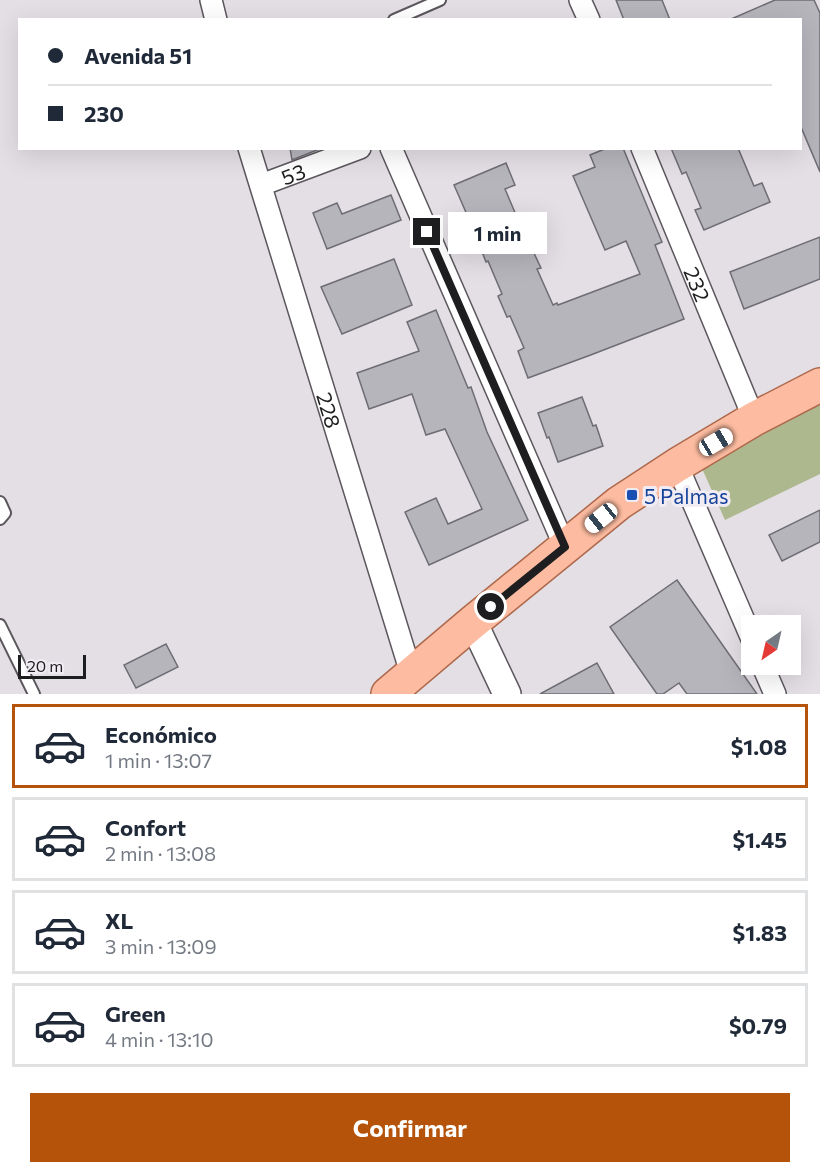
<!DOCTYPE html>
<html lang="es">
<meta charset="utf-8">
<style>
body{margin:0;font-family:Commissioner,sans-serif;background:#f6f6f7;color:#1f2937;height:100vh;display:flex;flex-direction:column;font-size:22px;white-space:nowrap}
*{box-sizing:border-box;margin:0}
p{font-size:20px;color:#747a83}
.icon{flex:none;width:33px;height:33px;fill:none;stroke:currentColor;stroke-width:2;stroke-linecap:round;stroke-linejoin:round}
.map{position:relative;height:694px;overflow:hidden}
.drawer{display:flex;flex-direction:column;background:#fff;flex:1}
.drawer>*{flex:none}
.hud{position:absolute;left:18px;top:18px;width:784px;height:132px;border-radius:0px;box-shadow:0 6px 24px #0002;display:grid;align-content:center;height:132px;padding:0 30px;background:#fff}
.needle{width:39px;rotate:214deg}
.buttons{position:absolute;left:741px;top:615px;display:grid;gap:12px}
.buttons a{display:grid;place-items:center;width:60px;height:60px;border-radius:0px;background:#fff;box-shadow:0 6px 24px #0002;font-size:30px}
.scale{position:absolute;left:18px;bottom:15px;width:68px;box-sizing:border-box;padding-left:6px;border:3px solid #1e1d1f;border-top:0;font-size:16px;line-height:21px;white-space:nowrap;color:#1e1d1f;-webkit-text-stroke:4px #f1ecf3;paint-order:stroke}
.end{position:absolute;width:27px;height:27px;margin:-14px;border:8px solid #1e1d1f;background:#fff;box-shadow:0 0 0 3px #fff}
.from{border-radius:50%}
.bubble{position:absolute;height:42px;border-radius:0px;background:#fff;box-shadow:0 6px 24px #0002;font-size:20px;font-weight:700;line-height:42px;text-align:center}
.car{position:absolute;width:18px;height:36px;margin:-18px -9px;border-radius:8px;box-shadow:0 0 4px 2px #0007;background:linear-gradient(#fff 24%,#345 0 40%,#fff 0 76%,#345 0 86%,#fff 0)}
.hud b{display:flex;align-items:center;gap:21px;height:57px;font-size:22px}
.hud b+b{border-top:2px solid #e0e1e3}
.hud i{width:15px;height:15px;background:#1f2937}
ul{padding:10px 0 0;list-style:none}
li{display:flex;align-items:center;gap:18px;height:84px;margin:0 12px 9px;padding:0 18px;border:3px solid #e0e1e3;border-radius:0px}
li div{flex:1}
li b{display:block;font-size:22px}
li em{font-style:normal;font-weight:700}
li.active{border-color:#b45309}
li>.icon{width:54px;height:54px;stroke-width:1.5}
.primary-button{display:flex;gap:12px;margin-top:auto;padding:12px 30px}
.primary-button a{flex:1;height:69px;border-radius:0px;background:#b45309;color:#fff;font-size:24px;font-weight:700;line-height:69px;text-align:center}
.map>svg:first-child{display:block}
</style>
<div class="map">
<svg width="820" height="694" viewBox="0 0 820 694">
<rect width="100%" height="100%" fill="#e4dfe5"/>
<polygon fill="#aeb88e" points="820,401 820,474 725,520 700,464"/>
<g fill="#b6b5bc" stroke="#6e6d74" stroke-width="1.5">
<polygon points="616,0 662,0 670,20 624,20"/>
<polygon points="775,0 814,0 820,13 820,172 801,127 801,20 729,20"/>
<polygon points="290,148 322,148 292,160"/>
<polygon points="607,148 623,148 662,242 655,245 684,319 588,356 528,378 518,351 524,348 510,316 507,317 498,296 502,294 488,261 486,262 477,239 476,240 466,218 468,217 454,185 506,163 515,185 505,189 531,250 532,249 541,268 537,269 553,305 557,303 558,305 640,274 626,241 605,250 573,176 595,167 590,155"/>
<polygon points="671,148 738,148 754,186 762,183 770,202 704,230 695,210 701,208 686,172 682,174"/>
<polygon points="391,195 401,220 327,249 313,213 337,203 342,214"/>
<polygon points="820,237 820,279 744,309 730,272"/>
<polygon points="394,259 412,305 342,334 321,287"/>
<polygon points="436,310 468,388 471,387 487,432 528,520 429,565 405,512 436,498 448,524 482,509 445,429 426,435 412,394 369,409 357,373 419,351 407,322"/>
<polygon points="582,397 593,426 596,425 603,446 558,462 549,437 547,438 538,413"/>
<polygon points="820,510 820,542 782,561 769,535"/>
<polygon points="677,580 757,694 687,694 679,683 663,694 657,694 610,627"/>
<polygon points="166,644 178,667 136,688 124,665"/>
<polygon points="597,663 614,694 540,694"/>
</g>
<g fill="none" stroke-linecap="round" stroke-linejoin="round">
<g stroke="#5b575d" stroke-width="14">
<g id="service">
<polyline points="394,20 440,0"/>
<polyline points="0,502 5,513 0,519"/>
<polyline points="0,625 34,694"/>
</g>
</g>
<g stroke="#5b575d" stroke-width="24">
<g id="minor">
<polyline points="211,0 216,20"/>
<polyline points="580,0 589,20"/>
<path id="s1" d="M249,148L411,673"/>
<polyline points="391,148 565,547"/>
<path id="s2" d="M642,148L754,419"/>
<path id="s3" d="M261,185L360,148"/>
<polyline points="677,465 752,639"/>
<polyline points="762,664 775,694"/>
</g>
</g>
<g stroke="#5b575d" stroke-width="30">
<polyline id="tertiary" points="473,622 507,694"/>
</g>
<g stroke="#ae684b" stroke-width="36">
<polyline id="primary" points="388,694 473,622 619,503 677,465 754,419 820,385"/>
</g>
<use href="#service" stroke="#fff" stroke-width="10"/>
<use href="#minor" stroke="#fff" stroke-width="21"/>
<use href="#tertiary" stroke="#fff" stroke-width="27"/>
<use href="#primary" stroke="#fdbca1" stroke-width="33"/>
</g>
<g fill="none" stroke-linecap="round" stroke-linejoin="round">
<polyline stroke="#1e1d1f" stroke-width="8" points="427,232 565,547 491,607"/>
</g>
<rect fill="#1a4fb4" stroke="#f1ecf3" stroke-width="2" x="626" y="489" width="12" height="12" rx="3"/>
<g text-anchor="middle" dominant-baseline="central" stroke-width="6" stroke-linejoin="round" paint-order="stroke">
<g font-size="21" fill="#1e1d1f" stroke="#f1ecf3">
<text stroke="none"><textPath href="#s3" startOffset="34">53</textPath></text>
<text stroke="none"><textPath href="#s2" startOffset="147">232</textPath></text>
<text stroke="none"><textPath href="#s1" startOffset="274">228</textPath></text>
</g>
<g font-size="21" fill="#164399" stroke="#f1ecf3" text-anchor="start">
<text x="644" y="495">5 Palmas</text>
</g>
</g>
</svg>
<div class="buttons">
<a><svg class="needle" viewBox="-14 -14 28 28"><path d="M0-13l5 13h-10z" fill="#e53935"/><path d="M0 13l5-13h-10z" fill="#747a83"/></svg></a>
</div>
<div class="scale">20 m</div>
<i class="end from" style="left:491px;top:607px"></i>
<i class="end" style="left:427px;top:232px"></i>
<div class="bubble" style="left:448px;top:212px;width:99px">1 min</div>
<i class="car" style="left:716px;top:442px;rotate:59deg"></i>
<i class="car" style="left:601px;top:518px;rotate:231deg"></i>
<div class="hud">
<b><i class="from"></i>Avenida 51</b>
<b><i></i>230</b>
</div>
</div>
<section class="drawer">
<ul>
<li class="active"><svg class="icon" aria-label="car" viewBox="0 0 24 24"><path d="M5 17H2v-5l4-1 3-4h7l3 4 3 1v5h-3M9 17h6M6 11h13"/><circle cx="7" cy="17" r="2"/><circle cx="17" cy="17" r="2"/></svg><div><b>Económico</b><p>1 min · 13:07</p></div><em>$1.08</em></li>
<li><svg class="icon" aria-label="car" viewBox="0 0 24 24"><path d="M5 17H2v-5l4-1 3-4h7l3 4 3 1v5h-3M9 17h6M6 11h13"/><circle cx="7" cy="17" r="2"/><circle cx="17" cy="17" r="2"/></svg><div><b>Confort</b><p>2 min · 13:08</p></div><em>$1.45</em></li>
<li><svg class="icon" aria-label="car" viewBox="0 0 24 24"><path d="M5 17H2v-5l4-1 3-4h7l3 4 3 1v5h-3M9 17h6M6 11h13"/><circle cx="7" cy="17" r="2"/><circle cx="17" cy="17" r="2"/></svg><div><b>XL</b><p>3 min · 13:09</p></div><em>$1.83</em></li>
<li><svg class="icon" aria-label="car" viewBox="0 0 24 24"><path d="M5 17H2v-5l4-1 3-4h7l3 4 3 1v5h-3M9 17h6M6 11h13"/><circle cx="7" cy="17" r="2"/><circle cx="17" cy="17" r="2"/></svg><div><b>Green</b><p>4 min · 13:10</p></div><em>$0.79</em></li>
</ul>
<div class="primary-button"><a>Confirmar</a></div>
</section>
